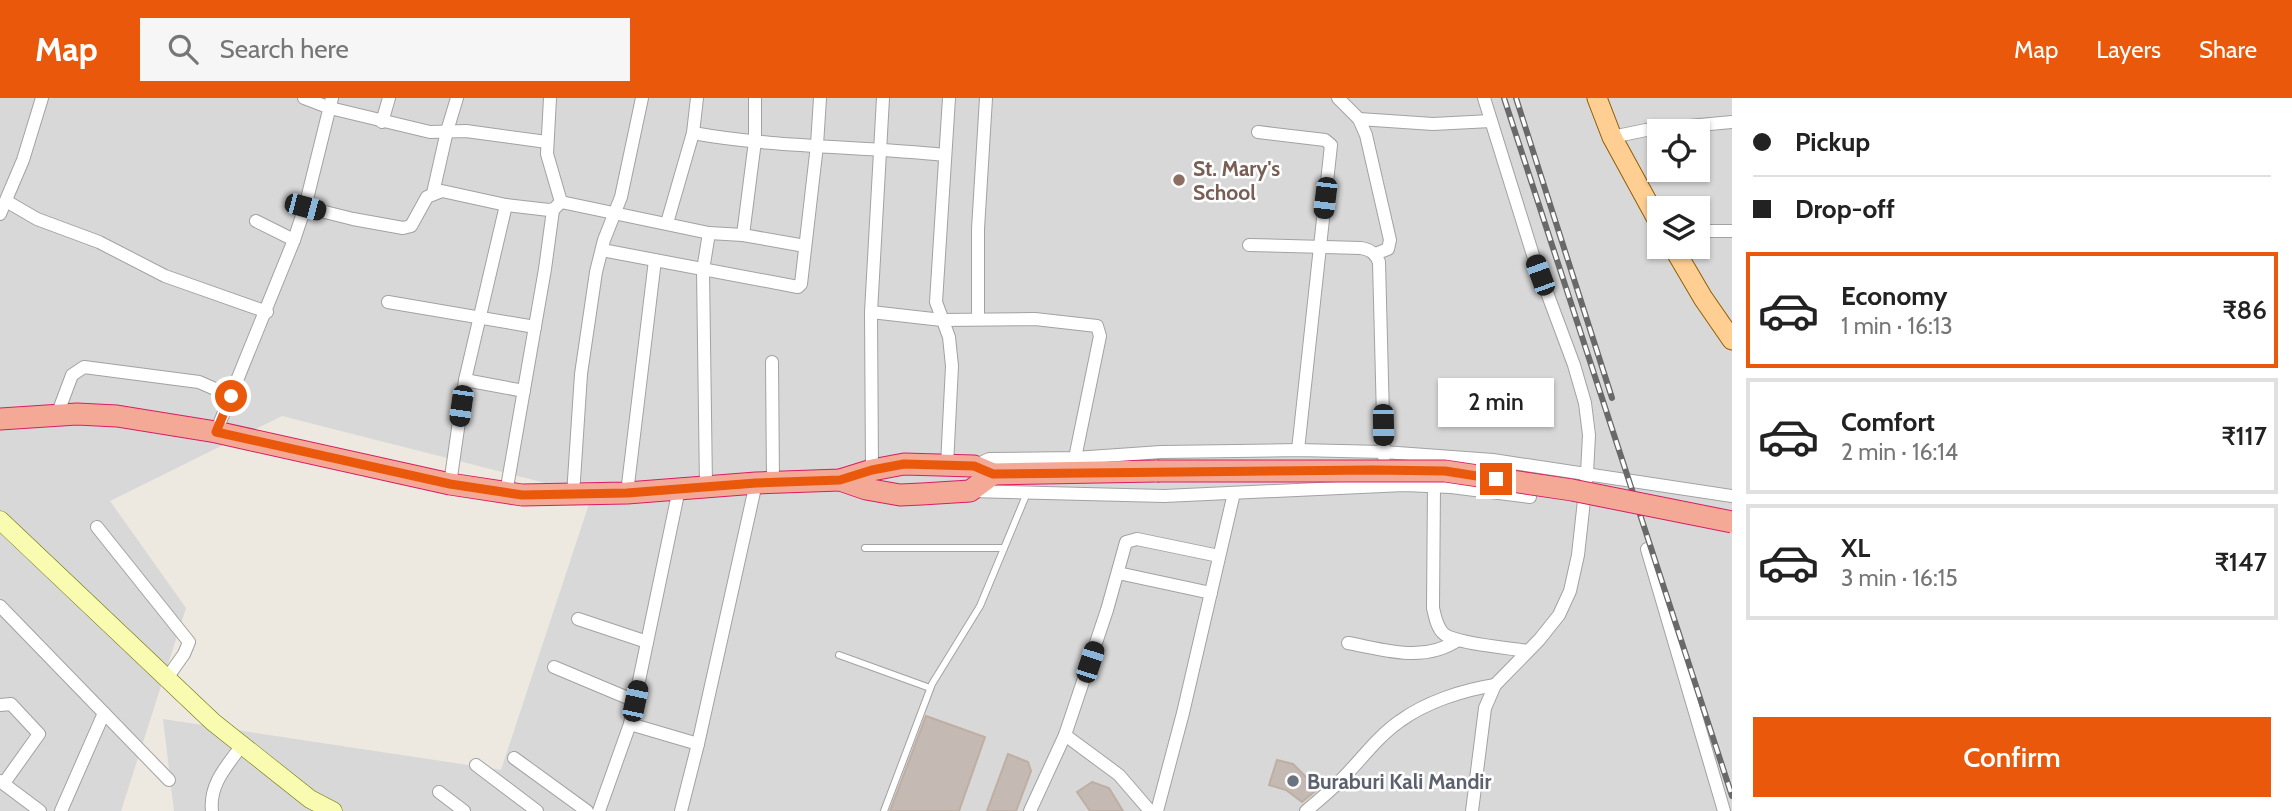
<!DOCTYPE html>
<meta charset="utf-8">
<style>
body{margin:0;font-family:Cabin,sans-serif;background:#f6f6f6;color:#222;height:100vh;display:flex;flex-direction:column;font-size:26px;white-space:nowrap}
*{box-sizing:border-box;margin:0}
p{font-size:23px;color:#767676}
.icon{flex:none;width:38px;height:38px;fill:none;stroke:currentColor;stroke-width:2;stroke-linecap:round;stroke-linejoin:round}
.map{position:relative;flex:1;overflow:hidden}
.sheet{display:flex;flex-direction:column;background:#fff;width:560px}
.sheet>*{flex:none}
.top-card{display:grid;align-content:center;height:154px;padding:0 21px;background:#fff}
.buttons{position:absolute;left:1647px;top:21px;display:grid;gap:14px}
.buttons a{display:grid;place-items:center;width:63px;height:63px;border-radius:0px;background:#fff;box-shadow:0 2px 5px #0004;font-size:35px}
.end{position:absolute;width:32px;height:32px;margin:-16px;border:9px solid #ea580c;background:#fff;box-shadow:0 0 0 4px #fff}
.from{border-radius:50%}
.bubble{position:absolute;height:49px;border-radius:0px;background:#fff;box-shadow:0 2px 5px #0004;font-size:23px;font-weight:600;line-height:49px;text-align:center}
.car{position:absolute;width:21px;height:42px;margin:-21px -10px;border-radius:9px;box-shadow:0 0 5px 2px #0007;background:linear-gradient(#222 24%,#8ab4d8 0 40%,#222 0 76%,#8ab4d8 0 86%,#222 0)}
.top-card b{display:flex;align-items:center;gap:24px;height:66px;font-size:26px}
.top-card b+b{border-top:2px solid #e0e0e0}
.top-card i{width:18px;height:18px;background:#222}
ul{padding:0;list-style:none}
li{display:flex;align-items:center;gap:21px;height:116px;margin:0 14px 10px;padding:0 7px;border:4px solid #e0e0e0;border-radius:0px}
li div{flex:1}
li b{display:block;font-size:26px}
li em{font-style:normal;font-weight:600}
li.active{border-color:#ea580c}
li>.icon{width:63px;height:63px;stroke-width:1.5}
.cta{display:flex;gap:14px;margin-top:auto;padding:14px 21px}
.cta a{flex:1;height:80px;border-radius:0px;background:#ea580c;color:#fff;font-size:28px;font-weight:600;line-height:80px;text-align:center}
header{display:flex;align-items:center;gap:42px;box-sizing:border-box;height:98px;padding:0 35px;background:#ea580c;color:#fff}
header strong{font-size:33px}
nav{display:flex;gap:38px;margin-inline-start:auto;font-size:24px}
.search{width:490px;height:63px;background:#f6f6f6;display:flex;align-items:center;gap:18px;box-sizing:border-box;padding:0 24px;border-radius:0px;color:#767676;font-size:26px}
main{display:flex;flex:1;min-height:0}
.map>svg:first-child{display:block}
</style>
<header>
<strong>Map</strong>
<div class="search"><svg class="icon" aria-label="search" viewBox="0 0 24 24"><circle cx="10" cy="10" r="6"/><path d="M15 15l6 6"/></svg>Search here</div>
<nav><a>Map</a><a>Layers</a><a>Share</a></nav>
</header>
<main>
<div class="map">
<svg width="1732" height="713" viewBox="0 0 1732 713">
<rect width="100%" height="100%" fill="#ede8e0"/>
<path fill="#d9d8d8" fill-rule="evenodd" d="M0,0H1732V713H174L163,621L501,672L592,397L282,318L110,403L186,510L121,713H0ZM1659,33H1698V72H1659ZM1659,110H1698V149H1659Z"/>
<g fill="#c5bab3" stroke="#bfaea2" stroke-width="2">
<polygon points="926,618 985,639 959,713 890,713"/>
<polygon points="1008,656 1028,664 1031,673 1016,713 987,713"/>
<polygon points="1277,662 1293,666 1318,691 1302,704 1286,692 1269,687"/>
<polygon points="1092,684 1109,690 1123,713 1090,713 1077,694"/>
</g>
<g fill="none" stroke-linecap="round" stroke-linejoin="round">
<g stroke="#a2a2a2" stroke-width="8">
<g id="service">
<polyline points="865,450 1004,450"/>
<polyline points="839,557 930,590"/>
<polyline points="884,713 932,586 980,508 1027,395"/>
</g>
</g>
<g stroke="#a2a2a2" stroke-width="14">
<g id="minor">
<polyline points="304,0 330,10 430,34 466,33 547,44"/>
<polyline points="550,0 547,56 561,104"/>
<polyline points="1338,0 1359,21 1366,37 1390,142 1388,151 1375,156"/>
<polyline points="1359,21 1433,26 1491,23"/>
<polyline points="382,24 389,0"/>
<polyline points="1258,34 1325,42 1331,47 1298,352"/>
<path d="M693,35C776,50 861,48 944,57"/>
<polyline points="1612,39 1646,32 1732,24"/>
<polyline points="433,95 447,33 457,0"/>
<polyline points="6,103 37,121 99,144 165,178 267,214"/>
<polyline points="305,109 353,121 403,130 411,128 427,99 442,93 506,107 549,112 554,111 561,104 709,135 743,137 805,148"/>
<polyline points="0,116 23,62 42,0"/>
<polyline points="256,123 294,142"/>
<polyline points="667,125 693,35 697,0"/>
<polyline points="1698,133 1732,133"/>
<polyline points="743,137 755,43 755,0"/>
<path d="M1249,147L1361,150C1371,152 1375,155 1379,164L1384,359"/>
<polyline points="602,152 798,189 801,186 817,47 820,0"/>
<polyline points="388,204 535,229"/>
<polyline points="871,214 942,222 1035,221 1097,228 1100,238 1075,360"/>
<polyline points="978,220 978,131 986,0"/>
<polyline points="772,264 773,384"/>
<polyline points="465,282 524,293"/>
<polyline points="57,317 72,277 84,269 199,284 231,298"/>
<polyline points="216,334 294,142 305,109 332,0"/>
<polyline points="947,367 952,268 949,239 936,204 949,0"/>
<polyline points="974,368 989,361 1075,360 1161,354 1298,352 1384,354 1493,362 1732,398"/>
<polyline points="872,372 871,214 883,0"/>
<polyline points="450,386 465,282 506,107"/>
<path d="M1434,388L1433,510C1435,519 1437,530 1444,536C1457,546 1510,550 1528,553"/>
<polyline points="706,389 703,172 709,135"/>
<polyline points="970,393 1164,398 1404,387 1451,389 1530,399"/>
<polyline points="506,395 545,171 553,112"/>
<polyline points="627,395 655,162"/>
<polyline points="573,397 581,276 596,174 604,142 621,99 642,0"/>
<polyline points="97,429 189,544 184,556 167,580"/>
<polyline points="1647,451 1724,713"/>
<polyline points="1118,475 1211,495"/>
<polyline points="0,508 169,682"/>
<polyline points="578,521 647,544"/>
<path d="M1348,545C1386,552 1424,565 1458,542"/>
<polyline points="554,569 635,603"/>
<polyline points="0,607 11,606 39,636 4,685"/>
<polyline points="630,626 698,646"/>
<polyline points="1065,637 1119,677 1150,713"/>
<polyline points="514,660 587,713"/>
<polyline points="476,667 537,713"/>
<polyline points="0,683 40,713"/>
<polyline points="439,694 464,713"/>
<polyline points="61,713 104,615"/>
<path d="M212,713C209,686 227,668 242,647"/>
<polyline points="599,713 630,626 679,391"/>
<polyline points="681,713 698,646 756,385"/>
<polyline points="1030,713 1065,637 1107,512 1126,444 1137,441 1219,458"/>
<polyline points="1157,713 1183,615 1234,395"/>
<path d="M1306,713C1318,703 1331,692 1342,681C1361,662 1377,639 1400,623C1426,604 1463,592 1495,587"/>
<polyline points="1472,713 1485,610 1495,587 1539,542 1559,517 1570,493 1578,457 1587,375 1589,337 1585,305 1574,267 1533,157 1484,0"/>
</g>
</g>
<g stroke="#6a7301" stroke-width="19">
<polyline id="secondary" points="0,422 213,624 310,701 333,713"/>
</g>
<g stroke="#925e00" stroke-width="21">
<g id="primary">
<polyline points="1597,0 1612,39 1659,125"/>
<polyline points="1673,149 1703,200 1732,242"/>
</g>
</g>
<g stroke="#db1d63" stroke-width="23">
<g id="trunk">
<polyline points="0,321 77,316 117,318 216,334 450,386 522,397 627,395 756,385 840,382 872,372 904,366 974,368 993,376 1157,373"/>
<polyline points="840,382 866,391 900,397 922,396 970,393 993,376"/>
</g>
</g>
<use href="#service" stroke="#fff" stroke-width="6"/>
<use href="#minor" stroke="#fff" stroke-width="12"/>
<use href="#secondary" stroke="#f9fbb0" stroke-width="18"/>
<use href="#primary" stroke="#ffce93" stroke-width="19"/>
<use href="#trunk" stroke="#f4a896" stroke-width="21"/>
<g stroke="#696969" stroke-width="6">
<g id="rail">
<polyline points="1504,0 1732,698"/>
<polyline points="1516,0 1612,300"/>
</g>
</g>
<use href="#rail" stroke="#fff" stroke-width="3.5" stroke-dasharray="10" stroke-linecap="butt"/>
<g stroke="#db1d63" stroke-width="23" stroke-linecap="butt">
<polyline id="trunk-bridge" points="1157,373 1445,373 1572,392 1732,424"/>
</g>
<use href="#trunk-bridge" stroke="#f4a896" stroke-width="21"/>
</g>
<g fill="none" stroke-linecap="round" stroke-linejoin="round">
<polyline stroke="#ea580c" stroke-width="9" points="231,298 216,334 450,386 522,397 627,395 756,385 840,382 872,372 904,366 974,368 993,376 1374,372 1445,373 1496,381"/>
</g>
<circle fill="#8d6e63" stroke="#fff" stroke-width="2.5" cx="1179" cy="82" r="7"/>
<circle fill="#6b7280" stroke="#fff" stroke-width="2.5" cx="1293" cy="683" r="7"/>
<g text-anchor="middle" dominant-baseline="central" stroke-width="5" stroke-linejoin="round" paint-order="stroke">
<g font-size="21" font-weight="bold" fill="#785e54" stroke="#fff" text-anchor="start">
<text x="1193" y="70">St. Mary's<tspan x="1193" dy="24">School</tspan></text>
</g>
<g font-size="21" font-weight="bold" fill="#5b616d" stroke="#fff" text-anchor="start">
<text x="1307" y="683">Buraburi Kali Mandir</text>
</g>
</g>
</svg>
<div class="buttons">
<a><svg class="icon" aria-label="locate" viewBox="0 0 24 24"><circle cx="12" cy="12" r="6"/><path d="M12 2v4M12 18v4M2 12h4M18 12h4"/></svg></a>
<a><svg class="icon" aria-label="layers" viewBox="0 0 24 24"><path d="M12 4l9 5-9 5-9-5zM3 14l9 5 9-5"/></svg></a>
</div>
<i class="end from" style="left:231px;top:298px"></i>
<i class="end" style="left:1496px;top:381px"></i>
<div class="bubble" style="left:1438px;top:280px;width:116px">2 min</div>
<i class="car" style="left:1325px;top:100px;rotate:187deg"></i>
<i class="car" style="left:305px;top:109px;rotate:105deg"></i>
<i class="car" style="left:1540px;top:177px;rotate:340deg"></i>
<i class="car" style="left:461px;top:308px;rotate:188deg"></i>
<i class="car" style="left:1383px;top:327px;rotate:179deg"></i>
<i class="car" style="left:1090px;top:564px;rotate:18deg"></i>
<i class="car" style="left:635px;top:603px;rotate:12deg"></i>
</div>
<section class="sheet">
<div class="top-card">
<b><i class="from"></i>Pickup</b>
<b><i></i>Drop-off</b>
</div>
<ul>
<li class="active"><svg class="icon" aria-label="car" viewBox="0 0 24 24"><path d="M5 17H2v-5l4-1 3-4h7l3 4 3 1v5h-3M9 17h6M6 11h13"/><circle cx="7" cy="17" r="2"/><circle cx="17" cy="17" r="2"/></svg><div><b>Economy</b><p>1 min · 16:13</p></div><em>₹86</em></li>
<li><svg class="icon" aria-label="car" viewBox="0 0 24 24"><path d="M5 17H2v-5l4-1 3-4h7l3 4 3 1v5h-3M9 17h6M6 11h13"/><circle cx="7" cy="17" r="2"/><circle cx="17" cy="17" r="2"/></svg><div><b>Comfort</b><p>2 min · 16:14</p></div><em>₹117</em></li>
<li><svg class="icon" aria-label="car" viewBox="0 0 24 24"><path d="M5 17H2v-5l4-1 3-4h7l3 4 3 1v5h-3M9 17h6M6 11h13"/><circle cx="7" cy="17" r="2"/><circle cx="17" cy="17" r="2"/></svg><div><b>XL</b><p>3 min · 16:15</p></div><em>₹147</em></li>
</ul>
<div class="cta"><a>Confirm</a></div>
</section>
</main>
